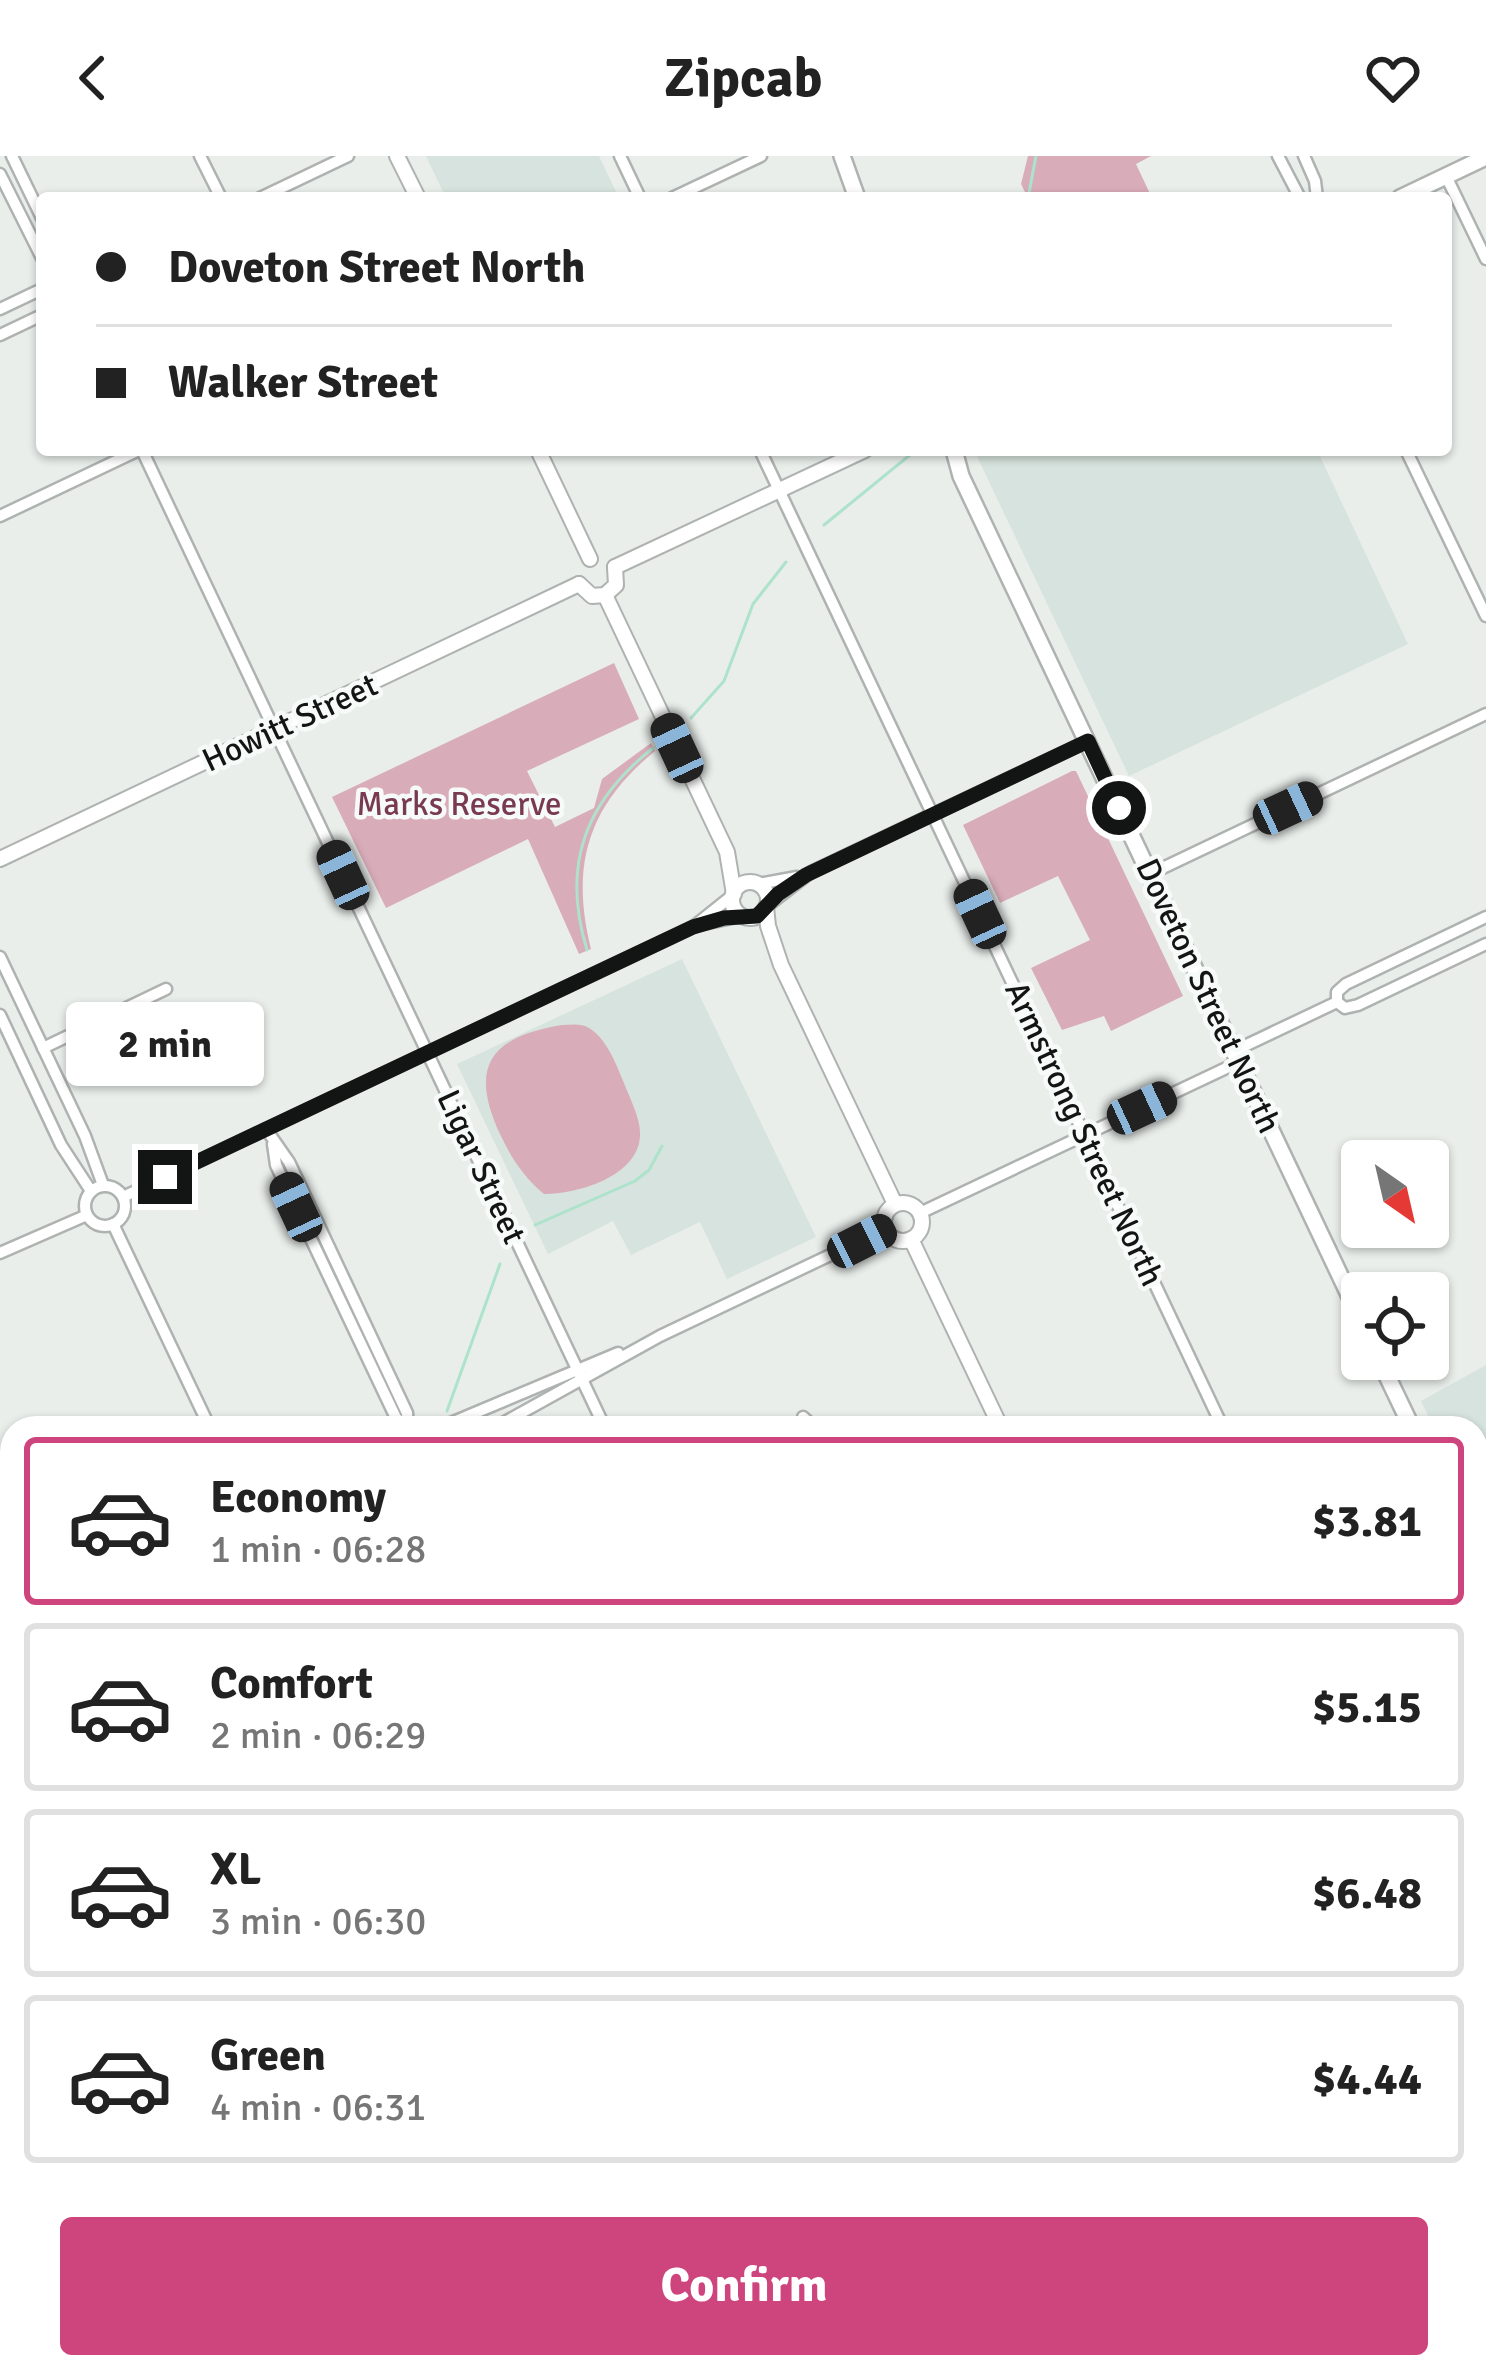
<!DOCTYPE html>
<meta charset="utf-8">
<style>
body{margin:0;font-family:Signika,sans-serif;background:#f6f6f6;color:#222;height:100vh;display:flex;flex-direction:column;font-size:45px;white-space:nowrap}
*{box-sizing:border-box;margin:0}
p{font-size:39px;color:#767676}
.icon{flex:none;width:66px;height:66px;fill:none;stroke:currentColor;stroke-width:2;stroke-linecap:round;stroke-linejoin:round}
.map{position:relative;flex:1;overflow:hidden}
.side{position:absolute;left:0px;top:1260px;width:1488px;height:963px;display:flex;flex-direction:column;background:#fff;border-radius:36px 36px 0 0;box-shadow:0 3px 9px #0004}
.side>*{flex:none}
.guide{position:absolute;left:36px;top:36px;width:1416px;height:264px;border-radius:12px;box-shadow:0 3px 9px #0004;display:grid;align-content:center;height:264px;padding:0 60px;background:#fff}
.needle{width:78px;rotate:146deg}
.fabs{position:absolute;left:1341px;top:984px;display:grid;gap:24px}
.fabs a{display:grid;place-items:center;width:108px;height:108px;border-radius:12px;background:#fff;box-shadow:0 3px 9px #0004;font-size:60px}
.end{position:absolute;width:54px;height:54px;margin:-27px;border:15px solid #131514;background:#fff;box-shadow:0 0 0 6px #fff}
.from{border-radius:50%}
.bubble{position:absolute;height:84px;border-radius:12px;background:#fff;box-shadow:0 3px 9px #0004;font-size:39px;font-weight:700;line-height:84px;text-align:center}
.car{position:absolute;width:36px;height:72px;margin:-36px -18px;border-radius:15px;box-shadow:0 0 9px 3px #0007;background:linear-gradient(#222 24%,#8ab4d8 0 40%,#222 0 76%,#8ab4d8 0 86%,#222 0)}
.guide b{display:flex;align-items:center;gap:42px;height:114px;font-size:45px}
.guide b+b{border-top:3px solid #e0e0e0}
.guide i{width:30px;height:30px;background:#222}
ul{padding:21px 0 0;list-style:none}
li{display:flex;align-items:center;gap:36px;height:168px;margin:0 24px 18px;padding:0 36px;border:6px solid #e0e0e0;border-radius:12px}
li div{flex:1}
li b{display:block;font-size:45px}
li em{font-style:normal;font-weight:700}
li.on{border-color:#ce447d}
li>.icon{width:108px;height:108px;stroke-width:1.5}
.button{display:flex;gap:24px;margin-top:auto;padding:24px 60px}
.button a{flex:1;height:138px;border-radius:12px;background:#ce447d;color:#fff;font-size:48px;font-weight:700;line-height:138px;text-align:center}
header{display:flex;justify-content:space-between;align-items:center;height:156px;padding:0 60px;background:#fff;font-size:54px;font-weight:700}
.map>svg:first-child{display:block}
</style>
<header><svg class="icon" aria-label="back" viewBox="0 0 24 24"><path d="M15 5l-7 7 7 7"/></svg>Zipcab<svg class="icon" aria-label="heart" viewBox="0 0 24 24"><path d="M12 20l-8-8c-3-5 5-10 8-4 3-6 11-1 8 4z"/></svg></header>
<div class="map">
<svg width="1486" height="2222" viewBox="0 0 1486 2222">
<rect width="100%" height="100%" fill="#e9eeeb"/>
<g fill="#d7e3de">
<polygon points="426,0 599,0 619,42 446,42"/>
<polygon points="974,294 1317,294 1408,488 1129,620"/>
<polygon points="682,803 816,1081 727,1123 700,1066 631,1099 613,1065 548,1098 457,908"/>
<polygon points="1486,1209 1486,1306 1476,1310 1476,1272 1434,1272 1421,1245"/>
</g>
<g fill="#d9acb9">
<polygon points="1028,0 1151,0 1136,8 1152,42 1028,42 1021,28"/>
<path d="M614,507L639,563L527,615L555,671L594,652L602,623L651,587L655,595C588,650 570,709 591,793L579,798L528,683L386,752L332,641Z"/>
<polygon points="1072,615 1076,615 1183,840 1111,875 1104,860 1062,874 1031,812 1090,784 1058,720 1000,747 963,669"/>
<path d="M562,869C571,869 581,867 589,872C607,883 616,908 624,927C630,943 641,963 640,980C638,1021 577,1038 544,1038C523,1020 512,1003 500,978C469,911 489,881 562,869Z"/>
<polygon points="0,1314 12,1341 12,1463 0,1469"/>
<polygon points="1476,1462 1486,1483 1486,2222 778,2222 770,2211 1476,2211"/>
<polygon points="12,1713 12,1852 0,1849 0,1719"/>
</g>
<g fill="none" stroke-linecap="round" stroke-linejoin="round">
<g stroke="#ade2cb" stroke-width="3">
<polyline points="1028,42 1036,0"/>
<polyline points="824,369 916,294"/>
<polyline points="691,562 724,525 753,448 786,406"/>
<path d="M587,794C561,709 585,646 653,592"/>
<polyline points="535,1069 635,1025 649,1014 662,990"/>
<polyline points="447,1255 500,1108"/>
<polyline points="0,1773 12,1767"/>
<polyline points="865,2211 869,2222"/>
</g>
<g stroke="#aeb2b0" stroke-width="15">
<g id="minor">
<polyline points="12,0 42,62"/>
<polyline points="200,0 221,42"/>
<polyline points="620,0 640,42"/>
<polyline points="1278,0 1300,42"/>
<polyline points="1304,0 1315,25 1317,42"/>
<polyline points="0,18 42,102"/>
<polyline points="1446,20 1486,103"/>
<polyline points="260,42 348,0"/>
<polyline points="672,42 761,0"/>
<polyline points="0,153 42,133"/>
<polyline points="0,179 42,159"/>
<polyline points="142,294 605,1272"/>
<polyline points="760,294 1223,1272"/>
<polyline points="1406,294 1486,460"/>
<polyline points="0,360 139,294"/>
<polyline points="1150,718 1486,558"/>
<polyline points="758,728 797,721"/>
<polyline points="767,750 811,716 1088,585"/>
<polyline points="1486,761 1346,828 1337,836 1337,846 1345,852 1358,849 1486,788"/>
<polyline points="708,767 742,760"/>
<polyline points="0,801 85,980 103,1029"/>
<polyline points="0,859 61,989 91,1035"/>
<polyline points="43,892 166,833"/>
<polyline points="1234,895 1337,846"/>
<polyline points="266,973 289,1006 407,1257 408,1272"/>
<polyline points="273,988 276,1009 396,1262 407,1270"/>
<circle cx="105" cy="1050" r="20"/>
<polyline points="123,1041 693,771 733,739"/>
<polyline points="920,1057 1239,906"/>
<polyline points="113,1068 210,1272"/>
<polyline points="0,1097 87,1059"/>
<polyline points="803,1261 815,1272"/>
<polyline points="439,1272 618,1197"/>
<polyline points="494,1272 660,1180 885,1073"/>
<polyline points="0,1495 12,1489"/>
<polyline points="0,1991 12,2016"/>
<polyline points="418,2211 423,2222"/>
<polyline points="751,2211 759,2222"/>
<polyline points="66,2222 67,2211"/>
<polyline points="262,2222 263,2211"/>
<polyline points="563,2222 565,2211"/>
</g>
</g>
<g stroke="#aeb2b0" stroke-width="18">
<g id="tertiary">
<polyline points="397,0 418,42"/>
<polyline points="538,294 590,403"/>
<polyline points="615,411 865,294"/>
<polyline points="579,428 592,440 605,439 616,429 615,411"/>
<polyline points="605,439 727,696 734,738"/>
<polyline points="0,703 579,428"/>
<circle cx="750" cy="744" r="18"/>
<polyline points="766,751 768,770 781,809 895,1048"/>
<circle cx="903" cy="1066" r="19"/>
<polyline points="911,1083 1001,1272"/>
<polyline points="1476,1406 1486,1427"/>
<polyline points="0,2043 12,2039"/>
</g>
</g>
<g stroke="#aeb2b0" stroke-width="20">
<g id="secondary">
<polyline points="842,0 857,42"/>
<polyline points="1400,42 1486,1"/>
<polyline points="954,294 961,320 1362,1166"/>
<polyline points="1379,1203 1412,1272"/>
<polyline points="1476,1337 1486,1333"/>
</g>
</g>
<use href="#minor" stroke="#fff" stroke-width="10"/>
<use href="#tertiary" stroke="#fff" stroke-width="14"/>
<use href="#secondary" stroke="#fff" stroke-width="15"/>
</g>
<g fill="none" stroke-linecap="round" stroke-linejoin="round">
<polyline stroke="#131514" stroke-width="15" points="165,1021 693,771 724,762 757,760 778,738 806,719 1088,585 1119,652"/>
</g>
<g text-anchor="middle" dominant-baseline="central" stroke-width="9" stroke-linejoin="round" paint-order="stroke">
<g font-size="33" fill="#131514" stroke="#f6fbf9">
<text transform="translate(290 567) rotate(-25)">Howitt Street</text>
<text transform="translate(1208 840) rotate(65)">Doveton Street North</text>
<text transform="translate(1084 978) rotate(65)">Armstrong Street North</text>
<text transform="translate(481 1011) rotate(65)">Ligar Street</text>
</g>
<g font-size="33" fill="#793a51" stroke="#f6fbf9">
<text x="459" y="648">Marks Reserve</text>
</g>
</g>
</svg>
<div class="fabs">
<a><svg class="needle" viewBox="-14 -14 28 28"><path d="M0-13l5 13h-10z" fill="#e53935"/><path d="M0 13l5-13h-10z" fill="#767676"/></svg></a>
<a><svg class="icon" aria-label="locate" viewBox="0 0 24 24"><circle cx="12" cy="12" r="6"/><path d="M12 2v4M12 18v4M2 12h4M18 12h4"/></svg></a>
</div>
<i class="end from" style="left:1119px;top:652px"></i>
<i class="end" style="left:165px;top:1021px"></i>
<div class="bubble" style="left:66px;top:846px;width:198px">2 min</div>
<i class="car" style="left:677px;top:592px;rotate:335deg"></i>
<i class="car" style="left:1288px;top:652px;rotate:65deg"></i>
<i class="car" style="left:343px;top:719px;rotate:335deg"></i>
<i class="car" style="left:980px;top:758px;rotate:335deg"></i>
<i class="car" style="left:1142px;top:952px;rotate:65deg"></i>
<i class="car" style="left:296px;top:1051px;rotate:335deg"></i>
<i class="car" style="left:862px;top:1085px;rotate:63deg"></i>
<div class="guide">
<b><i class="from"></i>Doveton Street North</b>
<b><i></i>Walker Street</b>
</div>
<section class="side">
<ul>
<li class="on"><svg class="icon" aria-label="car" viewBox="0 0 24 24"><path d="M5 17H2v-5l4-1 3-4h7l3 4 3 1v5h-3M9 17h6M6 11h13"/><circle cx="7" cy="17" r="2"/><circle cx="17" cy="17" r="2"/></svg><div><b>Economy</b><p>1 min · 06:28</p></div><em>$3.81</em></li>
<li><svg class="icon" aria-label="car" viewBox="0 0 24 24"><path d="M5 17H2v-5l4-1 3-4h7l3 4 3 1v5h-3M9 17h6M6 11h13"/><circle cx="7" cy="17" r="2"/><circle cx="17" cy="17" r="2"/></svg><div><b>Comfort</b><p>2 min · 06:29</p></div><em>$5.15</em></li>
<li><svg class="icon" aria-label="car" viewBox="0 0 24 24"><path d="M5 17H2v-5l4-1 3-4h7l3 4 3 1v5h-3M9 17h6M6 11h13"/><circle cx="7" cy="17" r="2"/><circle cx="17" cy="17" r="2"/></svg><div><b>XL</b><p>3 min · 06:30</p></div><em>$6.48</em></li>
<li><svg class="icon" aria-label="car" viewBox="0 0 24 24"><path d="M5 17H2v-5l4-1 3-4h7l3 4 3 1v5h-3M9 17h6M6 11h13"/><circle cx="7" cy="17" r="2"/><circle cx="17" cy="17" r="2"/></svg><div><b>Green</b><p>4 min · 06:31</p></div><em>$4.44</em></li>
</ul>
<div class="button"><a>Confirm</a></div>
</section>
</div>
